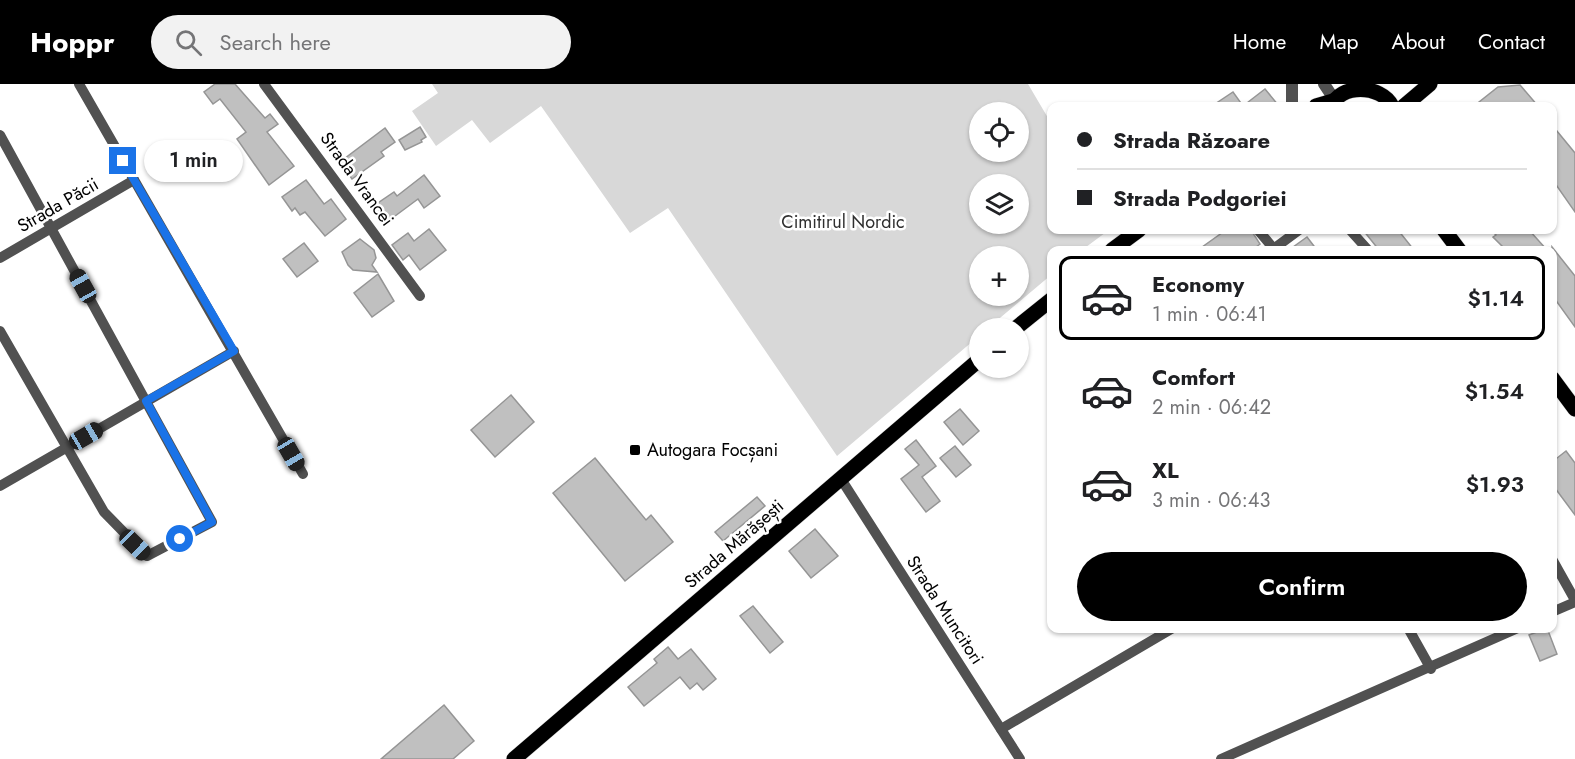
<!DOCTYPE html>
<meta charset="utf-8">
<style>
body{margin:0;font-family:Jost,sans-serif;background:#f2f2f2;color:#202124;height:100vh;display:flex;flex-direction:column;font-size:22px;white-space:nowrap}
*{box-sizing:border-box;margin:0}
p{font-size:20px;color:#757577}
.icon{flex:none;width:33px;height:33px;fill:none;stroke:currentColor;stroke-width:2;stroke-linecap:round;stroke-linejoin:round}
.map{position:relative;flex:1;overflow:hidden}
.sheet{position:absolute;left:1047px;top:162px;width:510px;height:387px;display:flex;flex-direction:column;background:#fff;border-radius:12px;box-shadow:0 2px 4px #0004}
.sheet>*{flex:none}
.top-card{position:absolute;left:1047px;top:18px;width:510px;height:132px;border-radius:12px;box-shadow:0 2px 4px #0004;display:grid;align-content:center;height:132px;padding:0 30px;background:#fff}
.fabs{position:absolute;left:969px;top:18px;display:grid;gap:12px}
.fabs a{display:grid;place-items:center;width:60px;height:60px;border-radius:50%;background:#fff;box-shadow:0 2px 4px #0004;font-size:30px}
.end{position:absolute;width:27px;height:27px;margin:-14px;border:8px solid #1a73e8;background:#fff;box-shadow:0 0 0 3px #fff}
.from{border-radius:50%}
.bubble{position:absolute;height:42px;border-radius:21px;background:#fff;box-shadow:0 2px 4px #0004;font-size:20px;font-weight:600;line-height:42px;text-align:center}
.car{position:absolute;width:18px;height:36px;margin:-18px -9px;border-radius:8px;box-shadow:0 0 4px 2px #0007;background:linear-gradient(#222 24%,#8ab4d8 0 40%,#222 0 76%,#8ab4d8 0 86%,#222 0)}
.top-card b{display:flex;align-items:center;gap:21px;height:57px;font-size:22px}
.top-card b+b{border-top:2px solid #e0e0e0}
.top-card i{width:15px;height:15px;background:#202124}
ul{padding:10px 0 0;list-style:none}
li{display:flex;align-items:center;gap:18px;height:84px;margin:0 12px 9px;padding:0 18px;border:3px solid transparent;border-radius:12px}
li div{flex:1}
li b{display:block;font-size:22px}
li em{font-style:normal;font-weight:600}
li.current{border-color:#000}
li>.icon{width:54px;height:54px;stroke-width:1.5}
.primary-button{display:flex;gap:12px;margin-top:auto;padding:12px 30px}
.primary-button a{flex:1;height:69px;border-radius:36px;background:#000;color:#fff;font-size:24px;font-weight:600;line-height:69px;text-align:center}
header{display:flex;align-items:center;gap:36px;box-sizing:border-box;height:84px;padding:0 30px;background:#000;color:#fff}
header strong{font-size:28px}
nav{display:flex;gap:33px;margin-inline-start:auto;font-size:21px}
.search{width:420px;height:54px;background:#f2f2f2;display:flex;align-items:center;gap:15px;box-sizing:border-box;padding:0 21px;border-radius:33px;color:#757577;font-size:22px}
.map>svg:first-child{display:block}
</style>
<header>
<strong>Hoppr</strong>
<div class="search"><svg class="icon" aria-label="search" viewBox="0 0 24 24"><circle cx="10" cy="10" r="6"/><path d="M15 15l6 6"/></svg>Search here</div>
<nav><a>Home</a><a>Map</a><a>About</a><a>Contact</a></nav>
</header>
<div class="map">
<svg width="1575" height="675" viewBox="0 0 1575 675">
<rect width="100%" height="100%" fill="#fff"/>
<path fill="#d8d8d8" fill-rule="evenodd" d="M432,0H1028L1051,39L1052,146H1109L1082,166H1052L1051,191L988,244H980L979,252L837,372L668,124L630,149L541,22L490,59L472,36L436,62L412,27L438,9ZM980,28H1018V68H980ZM980,100H1018V140H980ZM980,172H1018V212H980Z"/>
<g fill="#c0c0c0" stroke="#959595" stroke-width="1.5">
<polygon points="215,0 235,0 265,34 270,30 278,40 267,48 294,82 269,101 237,55 246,48 220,15 213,20 204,8"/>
<polygon points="1520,1 1538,22 1474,22 1498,3"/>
<polygon points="1265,5 1279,22 1212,22 1233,8 1243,22"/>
<polygon points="1552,41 1575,69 1575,128 1552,95"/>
<polygon points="420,43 426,53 421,56 422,58 405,66 399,56"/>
<polygon points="385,44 395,58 381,68 384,72 352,95 340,78"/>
<polygon points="424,91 440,112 424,124 418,115 387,138 375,121 394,108 397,112"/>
<polygon points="306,96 324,120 331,115 346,135 325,152 305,128 300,131 295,124 292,127 282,113"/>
<polygon points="429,145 446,166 420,186 409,171 403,176 392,161 408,149 414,157"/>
<polygon points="1226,146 1251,146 1260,160 1252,166 1198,166"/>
<polygon points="1363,146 1398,146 1414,166 1379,166"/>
<polygon points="1491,146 1529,146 1547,166 1506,166 1493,153 1496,151"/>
<polygon points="1307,153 1317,166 1289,166"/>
<polygon points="360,155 374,166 376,174 372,181 377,188 353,186 348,181 342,168"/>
<polygon points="304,159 318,177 297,193 283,175"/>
<polygon points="1552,163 1575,192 1575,243 1552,211"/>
<polygon points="378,190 394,217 372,233 354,209"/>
<polygon points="511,311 534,338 495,373 471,346"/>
<polygon points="960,325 979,347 963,361 944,338"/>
<polygon points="916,356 936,382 922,393 940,417 926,428 901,395 919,381 905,365"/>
<polygon points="955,362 971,381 956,393 940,374"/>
<polygon points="1566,367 1575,379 1575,431 1552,400 1552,378"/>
<polygon points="595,374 646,436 651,431 673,458 625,497 553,409"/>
<polygon points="757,413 765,422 723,457 715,448"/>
<polygon points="815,445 838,472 811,494 789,467"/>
<polygon points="753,522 783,558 770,569 740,532"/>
<polygon points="1547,544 1557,570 1540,577 1529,551"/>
<polygon points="668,563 678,575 691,565 716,595 703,606 697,599 690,605 680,593 644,622 628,603 657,579 654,575"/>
<polygon points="444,621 474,657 453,675 381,675"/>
</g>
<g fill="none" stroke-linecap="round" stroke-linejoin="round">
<g stroke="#dbdbdb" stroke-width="16">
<g id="primary">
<polyline points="1316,22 1333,17"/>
<path d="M1332,22C1339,0 1381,0 1392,22"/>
<polyline points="1404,22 1430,0"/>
<polyline points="1444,146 1459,166"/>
<polyline points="1112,166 1139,146"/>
<polyline points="1016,244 1052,215"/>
<polyline points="1552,294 1575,325"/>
<polyline points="514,675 980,275"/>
</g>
</g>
<g stroke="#515151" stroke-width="10">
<polyline points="79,0 303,390"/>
<polyline points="264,0 420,212"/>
<polyline points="0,51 212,438 147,472 104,428 0,247"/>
<polyline points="1258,146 1274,165"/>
<polyline points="1350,146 1368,166"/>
<polyline points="1272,166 1299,146"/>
<polyline points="0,174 134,96"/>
<polyline points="841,395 1020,675"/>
<polyline points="0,402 234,267"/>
<polyline points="1552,475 1575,516"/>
<polyline points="1552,528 1575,518"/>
<polyline points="1408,544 1431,585"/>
<polyline points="1001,645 1173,544"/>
<polyline points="1221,675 1518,544"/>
</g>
<g stroke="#515151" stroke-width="12">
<polyline points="1324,0 1334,15"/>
<polyline points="1292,22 1292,0"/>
</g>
<use href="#primary" stroke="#000" stroke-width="15"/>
</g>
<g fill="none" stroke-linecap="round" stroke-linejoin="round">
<polyline stroke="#1a73e8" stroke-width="8" points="123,77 234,267 146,317 212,438 180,455"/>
</g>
<rect fill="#000" stroke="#fff" stroke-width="2" x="629" y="360" width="12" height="12" rx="3"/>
<g text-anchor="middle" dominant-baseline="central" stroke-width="5" stroke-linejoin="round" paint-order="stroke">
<g font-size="18" fill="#000" stroke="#fff">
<text transform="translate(357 95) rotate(54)">Strada Vrancei</text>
<text transform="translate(58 121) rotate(-30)">Strada Păcii</text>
<text transform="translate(734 460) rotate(-41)">Strada Mărășești</text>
<text transform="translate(945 526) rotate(57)">Strada Muncitori</text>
</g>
<g font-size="18" fill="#2f2f2f" stroke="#fff">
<text x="843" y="138">Cimitirul Nordic</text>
</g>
<g font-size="18" fill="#000" stroke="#fff" text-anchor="start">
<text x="647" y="366">Autogara Focșani</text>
</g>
</g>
</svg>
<div class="fabs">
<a><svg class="icon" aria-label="locate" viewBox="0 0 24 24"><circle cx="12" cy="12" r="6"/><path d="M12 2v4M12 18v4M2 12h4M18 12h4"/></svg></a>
<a><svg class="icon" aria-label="layers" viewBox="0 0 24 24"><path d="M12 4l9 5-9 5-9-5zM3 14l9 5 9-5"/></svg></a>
<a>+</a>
<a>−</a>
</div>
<i class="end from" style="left:180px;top:455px"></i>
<i class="end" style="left:123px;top:77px"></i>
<div class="bubble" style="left:144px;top:56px;width:99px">1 min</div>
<i class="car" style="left:83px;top:202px;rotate:331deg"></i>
<i class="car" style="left:86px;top:352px;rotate:60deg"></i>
<i class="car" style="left:291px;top:370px;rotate:150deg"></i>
<i class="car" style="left:135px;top:461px;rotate:134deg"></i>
<div class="top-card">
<b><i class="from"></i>Strada Răzoare</b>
<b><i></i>Strada Podgoriei</b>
</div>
<section class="sheet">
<ul>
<li class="current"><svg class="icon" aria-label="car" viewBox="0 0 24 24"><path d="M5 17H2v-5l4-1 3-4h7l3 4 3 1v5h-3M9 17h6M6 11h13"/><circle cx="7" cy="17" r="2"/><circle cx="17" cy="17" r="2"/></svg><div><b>Economy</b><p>1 min · 06:41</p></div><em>$1.14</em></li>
<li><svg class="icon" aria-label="car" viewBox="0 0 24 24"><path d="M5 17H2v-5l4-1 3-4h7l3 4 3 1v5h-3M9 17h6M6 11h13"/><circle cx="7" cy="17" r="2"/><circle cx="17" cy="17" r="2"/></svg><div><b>Comfort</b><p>2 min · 06:42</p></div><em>$1.54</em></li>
<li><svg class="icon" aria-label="car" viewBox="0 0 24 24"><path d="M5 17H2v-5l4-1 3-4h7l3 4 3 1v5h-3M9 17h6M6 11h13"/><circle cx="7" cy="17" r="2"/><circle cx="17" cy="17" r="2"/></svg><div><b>XL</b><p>3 min · 06:43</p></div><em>$1.93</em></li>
</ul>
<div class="primary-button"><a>Confirm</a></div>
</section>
</div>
